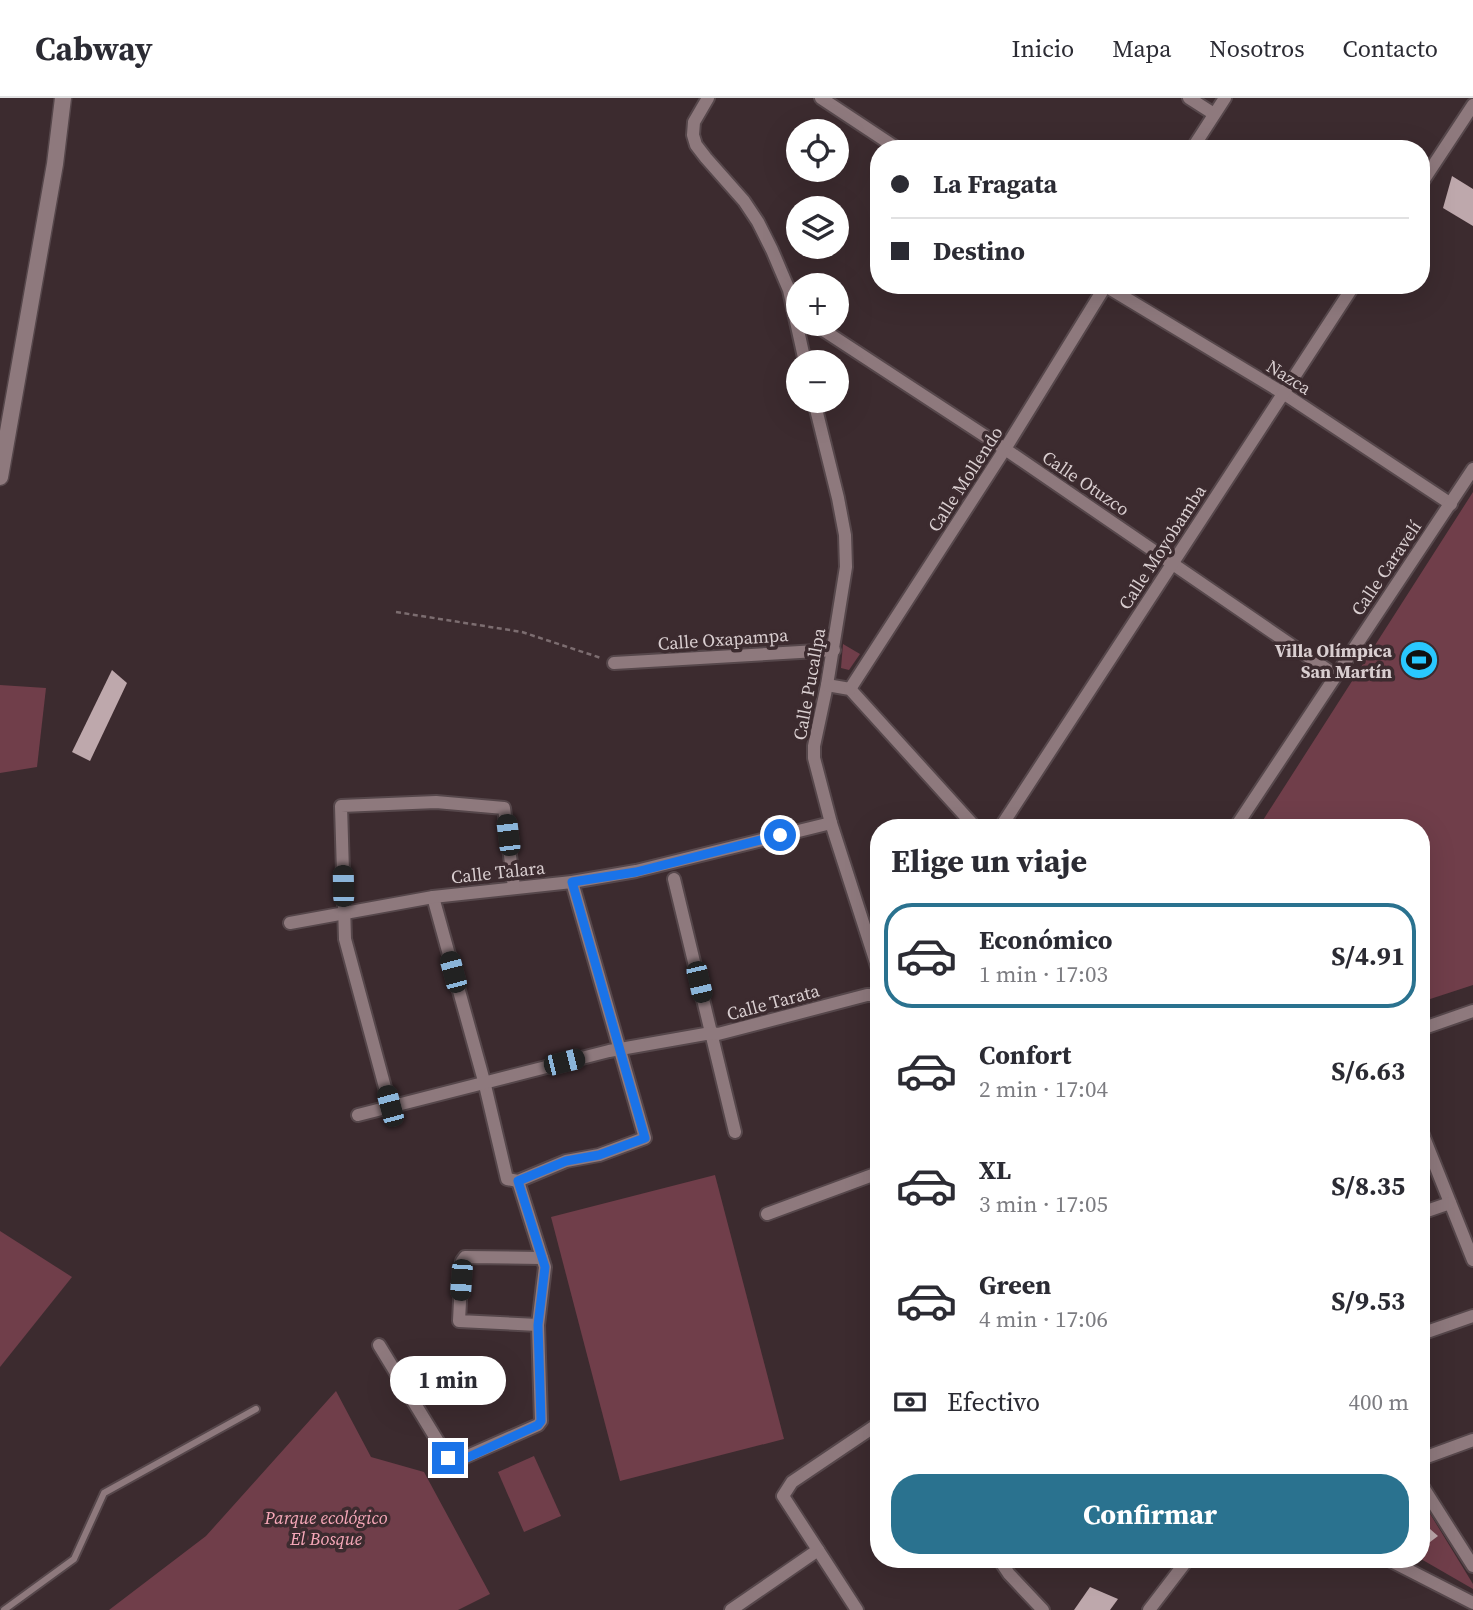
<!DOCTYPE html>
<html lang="es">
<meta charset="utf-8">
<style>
body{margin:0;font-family:"Source Serif 4",serif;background:#f2f2f3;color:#2b2b33;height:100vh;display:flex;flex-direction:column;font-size:26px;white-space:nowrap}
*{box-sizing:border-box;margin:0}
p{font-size:23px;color:#7c7c81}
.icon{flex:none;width:38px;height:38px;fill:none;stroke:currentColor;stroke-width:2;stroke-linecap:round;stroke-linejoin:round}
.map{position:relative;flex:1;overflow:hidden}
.panel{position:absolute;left:870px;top:721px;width:560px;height:749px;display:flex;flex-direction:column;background:#fff;border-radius:28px;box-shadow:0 7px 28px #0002}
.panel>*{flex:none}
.guide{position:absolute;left:870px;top:42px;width:560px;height:154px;border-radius:28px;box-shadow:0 7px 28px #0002;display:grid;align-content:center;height:154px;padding:0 21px;background:#fff}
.fabs{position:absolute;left:786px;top:21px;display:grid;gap:14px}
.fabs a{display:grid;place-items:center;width:63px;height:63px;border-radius:50%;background:#fff;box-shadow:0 7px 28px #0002;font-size:35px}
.end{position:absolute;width:32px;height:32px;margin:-16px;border:9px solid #1a73e8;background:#fff;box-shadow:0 0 0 4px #fff}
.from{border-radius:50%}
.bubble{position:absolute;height:49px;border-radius:24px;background:#fff;box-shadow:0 7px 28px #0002;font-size:23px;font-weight:700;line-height:49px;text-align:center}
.car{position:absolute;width:21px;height:42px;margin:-21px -10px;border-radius:9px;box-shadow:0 0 5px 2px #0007;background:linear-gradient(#222 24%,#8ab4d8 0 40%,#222 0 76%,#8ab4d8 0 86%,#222 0)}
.guide b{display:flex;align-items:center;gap:24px;height:66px;font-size:26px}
.guide b+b{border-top:2px solid #e1e1e2}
.guide i{width:18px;height:18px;background:#2b2b33}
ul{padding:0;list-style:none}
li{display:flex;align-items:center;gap:21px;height:105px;margin:0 14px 10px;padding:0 7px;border:4px solid transparent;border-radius:28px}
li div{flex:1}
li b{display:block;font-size:26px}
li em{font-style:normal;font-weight:700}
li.current{border-color:#2a728f}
li>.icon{width:63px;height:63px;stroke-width:1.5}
h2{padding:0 21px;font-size:32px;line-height:84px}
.pay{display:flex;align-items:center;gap:18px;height:77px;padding:0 21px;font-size:26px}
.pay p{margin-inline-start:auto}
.primary-button{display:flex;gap:14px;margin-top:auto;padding:14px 21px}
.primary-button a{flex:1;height:80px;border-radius:28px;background:#2a728f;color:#fff;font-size:28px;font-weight:700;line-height:80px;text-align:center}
header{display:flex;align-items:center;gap:42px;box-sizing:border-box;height:98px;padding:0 35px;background:#fff;border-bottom:2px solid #e1e1e2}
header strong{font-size:33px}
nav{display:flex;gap:38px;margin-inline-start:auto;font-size:24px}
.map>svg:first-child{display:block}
</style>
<header>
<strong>Cabway</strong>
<nav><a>Inicio</a><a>Mapa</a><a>Nosotros</a><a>Contacto</a></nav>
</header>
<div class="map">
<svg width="1473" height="1512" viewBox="0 0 1473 1512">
<rect width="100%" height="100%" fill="#3c2b2f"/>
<g fill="#703e4a">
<polygon points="1473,394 1473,887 1421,904 1421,730 1258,730"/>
<polygon points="843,546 860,556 849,572 841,570"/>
<polygon points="0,587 46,590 37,669 0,675"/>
<polygon points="715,1077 784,1341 620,1383 551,1119"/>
<polygon points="0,1133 72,1179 0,1269"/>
<polygon points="336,1293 371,1359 424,1374 490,1496 458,1512 109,1512 206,1438"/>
<polygon points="534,1358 561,1418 524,1434 498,1374"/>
<polygon points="1421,1401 1473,1486 1473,1491 1421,1461"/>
</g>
<g fill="#bea8ac">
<polygon points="1452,78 1473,91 1473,128 1443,110"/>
<polygon points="112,572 127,585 90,663 72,654"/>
<polygon points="1421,1423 1438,1438 1421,1451"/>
<polygon points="1090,1489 1118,1501 1110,1512 1074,1512"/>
</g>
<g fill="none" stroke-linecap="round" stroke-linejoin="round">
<g stroke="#56474b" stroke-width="10">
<polyline id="service" points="4,1512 74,1461 104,1395 256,1311"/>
</g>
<g stroke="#56474b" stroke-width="16">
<g id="minor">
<polyline points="708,0 694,24 693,37 696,47 706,60 744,103 758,124 772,152 789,192 805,264"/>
<polyline points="821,0 898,51"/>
<polyline points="1189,0 1214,16"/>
<polyline points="1192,51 1225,0"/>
<polyline points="1421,86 1473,7"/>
<polyline points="1104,187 1283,295 1451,406"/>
<polyline points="814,226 1005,351 1335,577"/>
<polyline points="814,303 838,400 845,437 846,469 827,587 814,648 814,660 831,725 878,871"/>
<polyline points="614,565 834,552"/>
<polyline points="827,587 850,591 976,730"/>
<polyline points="850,591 1005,351 1106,187"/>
<polyline points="1000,730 1354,187"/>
<polyline points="1235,730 1473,371"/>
<polyline points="674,781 735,1034"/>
<polyline points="433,799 484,983 507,1081 518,1083 566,1063 599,1057 645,1040 572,784"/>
<polyline points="290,825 433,799 572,784 636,773 831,725"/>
<polyline points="1421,931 1473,913"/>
<polyline points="390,1008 345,841 341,708 436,704 504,710 514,789"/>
<polyline points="358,1017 609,953 711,935 718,936 867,897 878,897"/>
<polyline points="1421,1032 1473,1162"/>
<polyline points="1421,1115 1450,1105"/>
<polyline points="767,1116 878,1075"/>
<polyline points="878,1159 878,1161"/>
<polyline points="538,1227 459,1223 462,1163 465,1159 542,1160"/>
<polyline points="1421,1236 1473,1218"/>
<polyline points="379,1247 448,1360 454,1364 538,1327 541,1323 538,1227 545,1169 518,1083"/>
<polyline points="1421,1361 1473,1342"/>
<polyline points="1421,1386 1473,1468"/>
<polyline points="999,1461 1009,1476 1043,1512"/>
<polyline points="1387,1461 1473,1505"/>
<polyline points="731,1512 818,1452"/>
<polyline points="857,1512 783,1398 792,1384 878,1326"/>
<polyline points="1149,1512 1188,1461"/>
</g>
</g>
<g stroke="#56474b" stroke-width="19">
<polyline id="tertiary" points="0,379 55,66 63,0"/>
</g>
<polyline stroke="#7c6d70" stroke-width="2.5" stroke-dasharray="5 3.5" stroke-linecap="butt" points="396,514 522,534 601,560"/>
<use href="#service" stroke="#8e797d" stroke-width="6"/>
<use href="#minor" stroke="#8e797d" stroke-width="12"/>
<use href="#tertiary" stroke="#8e797d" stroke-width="16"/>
</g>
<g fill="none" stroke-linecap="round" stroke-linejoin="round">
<polyline stroke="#1a73e8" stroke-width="9" points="448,1360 454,1364 460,1363 538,1327 541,1323 538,1227 545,1169 518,1083 566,1063 599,1057 645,1040 572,784 636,774 780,737"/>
</g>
<defs>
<g id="stadium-disc" transform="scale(2.0125)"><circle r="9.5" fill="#29c8ff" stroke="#3c2b2f"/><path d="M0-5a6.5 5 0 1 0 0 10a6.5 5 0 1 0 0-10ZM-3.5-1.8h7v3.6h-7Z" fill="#111"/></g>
</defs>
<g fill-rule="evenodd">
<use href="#stadium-disc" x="1419" y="562"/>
</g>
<g text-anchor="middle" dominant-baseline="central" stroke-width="7" stroke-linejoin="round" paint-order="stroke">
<g font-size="18" fill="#d9ced0" stroke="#3c2b2f">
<text transform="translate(1289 279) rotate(32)">Nazca</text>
<text transform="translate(965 381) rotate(-57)">Calle Mollendo</text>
<text transform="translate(1086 385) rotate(34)">Calle Otuzco</text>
<text transform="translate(1162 449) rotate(-57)">Calle Moyobamba</text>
<text transform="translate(1386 470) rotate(-56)">Calle Caravelí</text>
<text transform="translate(723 541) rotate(-4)">Calle Oxapampa</text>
<text transform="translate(809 586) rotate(-80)">Calle Pucallpa</text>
<text transform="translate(498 774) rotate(-6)">Calle Talara</text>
<text transform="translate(773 904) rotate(-15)">Calle Tarata</text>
</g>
<g font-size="18" font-weight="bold" fill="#d9ced0" stroke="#3c2b2f" text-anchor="end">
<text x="1392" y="552">Villa Olímpica<tspan x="1392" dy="21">San Martín</tspan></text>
</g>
<g font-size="18" font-style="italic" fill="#f7a8b9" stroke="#3c2b2f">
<text x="326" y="1419">Parque ecológico<tspan x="326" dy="21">El Bosque</tspan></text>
</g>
</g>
</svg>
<div class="fabs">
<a><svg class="icon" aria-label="locate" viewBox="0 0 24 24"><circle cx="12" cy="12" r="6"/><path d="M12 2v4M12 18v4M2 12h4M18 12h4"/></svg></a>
<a><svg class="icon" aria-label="layers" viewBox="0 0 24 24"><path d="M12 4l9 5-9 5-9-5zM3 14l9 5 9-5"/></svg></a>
<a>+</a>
<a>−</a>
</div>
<i class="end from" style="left:780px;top:737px"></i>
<i class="end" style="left:448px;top:1360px"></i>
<div class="bubble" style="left:390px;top:1258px;width:116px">1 min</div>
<i class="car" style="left:508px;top:737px;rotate:353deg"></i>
<i class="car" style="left:343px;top:788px;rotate:359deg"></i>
<i class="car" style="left:453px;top:874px;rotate:345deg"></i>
<i class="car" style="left:699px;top:884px;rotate:167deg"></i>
<i class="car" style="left:564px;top:964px;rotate:76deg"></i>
<i class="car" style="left:390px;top:1008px;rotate:345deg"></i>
<i class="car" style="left:461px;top:1182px;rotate:184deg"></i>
<div class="guide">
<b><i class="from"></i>La Fragata</b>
<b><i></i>Destino</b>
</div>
<section class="panel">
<h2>Elige un viaje</h2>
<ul>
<li class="current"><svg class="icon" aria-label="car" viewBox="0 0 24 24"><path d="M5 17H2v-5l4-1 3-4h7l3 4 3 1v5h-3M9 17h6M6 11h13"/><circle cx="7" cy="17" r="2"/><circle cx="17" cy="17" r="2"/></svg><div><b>Económico</b><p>1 min · 17:03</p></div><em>S/4.91</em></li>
<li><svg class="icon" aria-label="car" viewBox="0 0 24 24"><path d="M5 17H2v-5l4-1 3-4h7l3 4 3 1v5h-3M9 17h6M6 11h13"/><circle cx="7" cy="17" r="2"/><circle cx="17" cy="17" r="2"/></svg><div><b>Confort</b><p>2 min · 17:04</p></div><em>S/6.63</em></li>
<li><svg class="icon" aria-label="car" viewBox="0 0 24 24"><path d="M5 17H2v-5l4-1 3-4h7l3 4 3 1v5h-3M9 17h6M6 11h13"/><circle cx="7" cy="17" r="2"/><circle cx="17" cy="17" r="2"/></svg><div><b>XL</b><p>3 min · 17:05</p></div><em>S/8.35</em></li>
<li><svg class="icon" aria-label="car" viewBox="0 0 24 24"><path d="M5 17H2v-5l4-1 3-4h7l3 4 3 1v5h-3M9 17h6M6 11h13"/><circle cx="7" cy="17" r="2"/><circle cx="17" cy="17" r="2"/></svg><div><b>Green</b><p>4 min · 17:06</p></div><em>S/9.53</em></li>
</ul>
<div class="pay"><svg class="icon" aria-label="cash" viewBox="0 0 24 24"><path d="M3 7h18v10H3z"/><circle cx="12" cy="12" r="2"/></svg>Efectivo<p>400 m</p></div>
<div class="primary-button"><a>Confirmar</a></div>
</section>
</div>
